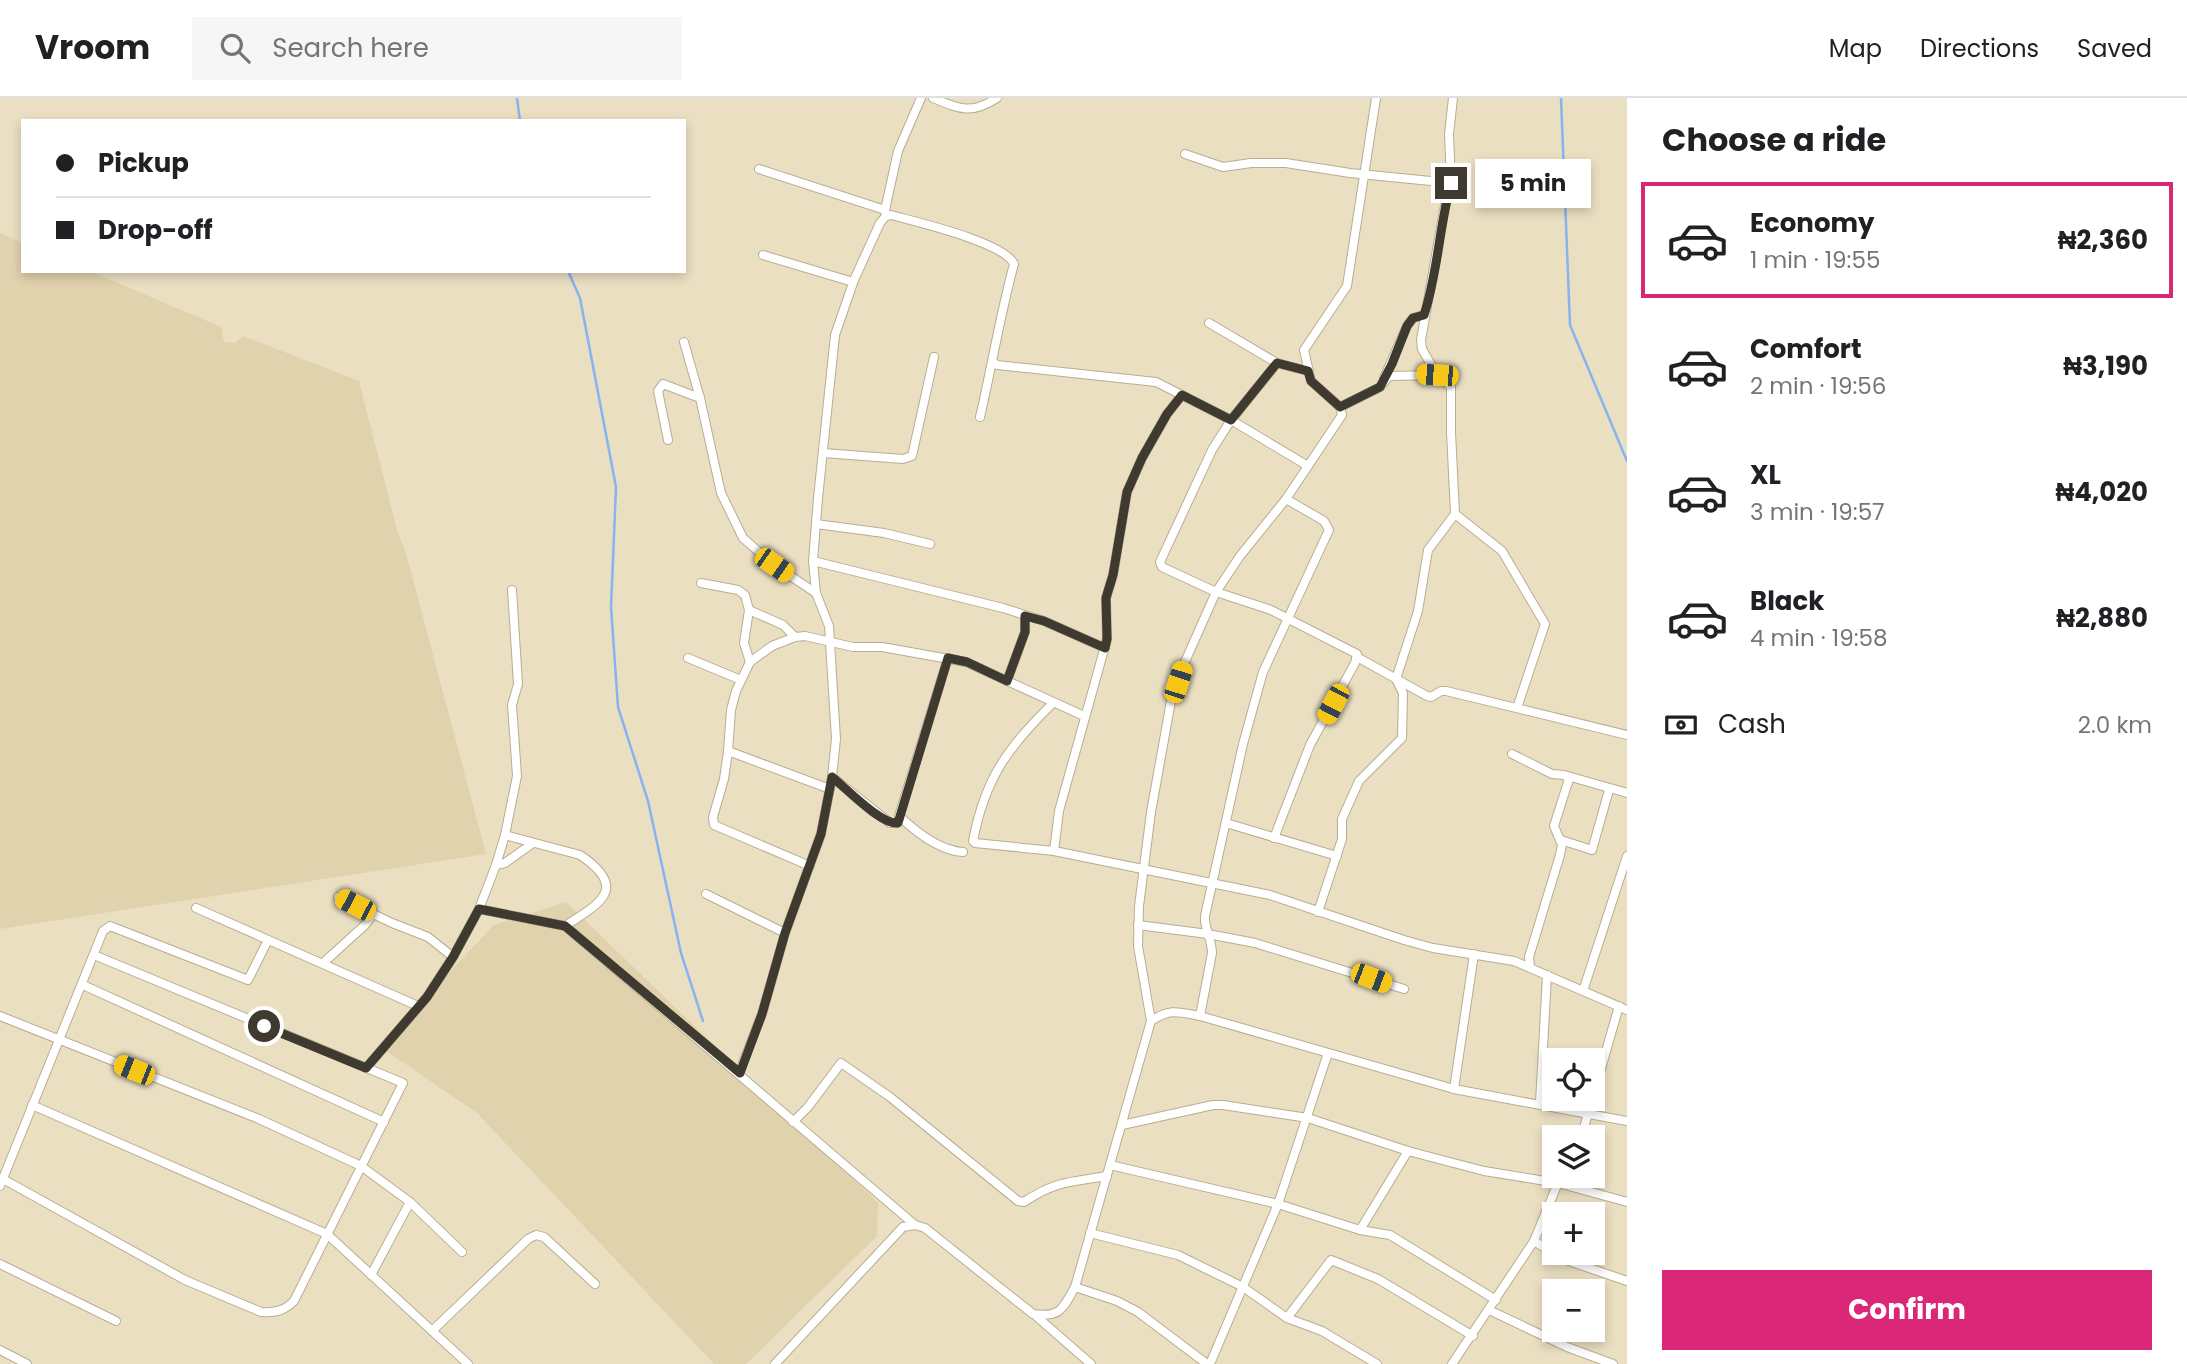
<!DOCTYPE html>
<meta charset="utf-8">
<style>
body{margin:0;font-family:Poppins,sans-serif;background:#f6f6f6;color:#202124;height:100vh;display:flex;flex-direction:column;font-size:26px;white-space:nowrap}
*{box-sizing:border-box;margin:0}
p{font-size:23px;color:#757577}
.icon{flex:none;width:38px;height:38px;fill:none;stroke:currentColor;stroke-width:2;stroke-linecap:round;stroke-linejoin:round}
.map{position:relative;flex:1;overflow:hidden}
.panel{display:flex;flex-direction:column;background:#fff;width:560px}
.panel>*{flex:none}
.banner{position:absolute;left:21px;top:21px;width:665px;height:154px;border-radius:0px;box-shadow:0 4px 10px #0003;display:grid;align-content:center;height:154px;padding:0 35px;background:#fff}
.fabs{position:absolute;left:1542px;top:950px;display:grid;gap:14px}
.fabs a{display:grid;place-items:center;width:63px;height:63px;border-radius:0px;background:#fff;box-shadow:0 4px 10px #0003;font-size:35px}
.end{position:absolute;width:32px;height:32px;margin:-16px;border:9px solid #3f3a2f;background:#fff;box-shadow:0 0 0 4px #fff}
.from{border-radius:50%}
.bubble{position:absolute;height:49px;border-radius:0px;background:#fff;box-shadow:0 4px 10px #0003;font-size:23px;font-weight:700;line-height:49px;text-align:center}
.car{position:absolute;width:21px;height:42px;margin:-21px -10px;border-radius:9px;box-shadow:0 0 5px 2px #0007;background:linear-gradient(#f5c518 24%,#345 0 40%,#f5c518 0 76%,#345 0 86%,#f5c518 0)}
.banner b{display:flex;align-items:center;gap:24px;height:66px;font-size:26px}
.banner b+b{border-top:2px solid #e0e0e0}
.banner i{width:18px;height:18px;background:#202124}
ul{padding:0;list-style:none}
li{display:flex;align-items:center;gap:21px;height:116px;margin:0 14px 10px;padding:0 21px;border:4px solid transparent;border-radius:0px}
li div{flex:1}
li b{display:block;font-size:26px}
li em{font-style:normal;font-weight:700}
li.selected{border-color:#db2777}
li>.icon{width:63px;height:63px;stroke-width:1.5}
h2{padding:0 35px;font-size:32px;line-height:84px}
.pay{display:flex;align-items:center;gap:18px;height:77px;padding:0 35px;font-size:26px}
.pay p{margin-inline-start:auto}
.button{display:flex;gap:14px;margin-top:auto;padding:14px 35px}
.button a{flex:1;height:80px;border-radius:0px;background:#db2777;color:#fff;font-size:28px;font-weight:700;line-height:80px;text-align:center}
header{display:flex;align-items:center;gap:42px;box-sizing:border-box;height:98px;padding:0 35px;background:#fff;border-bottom:2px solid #e0e0e0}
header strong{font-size:33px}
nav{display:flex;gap:38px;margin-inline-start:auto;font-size:24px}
.search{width:490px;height:63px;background:#f6f6f6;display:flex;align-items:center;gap:18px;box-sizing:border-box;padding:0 24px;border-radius:0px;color:#757577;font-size:26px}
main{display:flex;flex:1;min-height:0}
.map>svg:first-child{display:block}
</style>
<header>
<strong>Vroom</strong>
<div class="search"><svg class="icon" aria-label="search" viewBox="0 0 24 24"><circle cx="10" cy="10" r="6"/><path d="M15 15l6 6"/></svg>Search here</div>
<nav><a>Map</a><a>Directions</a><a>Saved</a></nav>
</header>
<main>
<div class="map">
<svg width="1627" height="1266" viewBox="0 0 1627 1266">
<rect width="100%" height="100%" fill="#ebdfc2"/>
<g fill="#e1d2ae">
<polygon points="0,135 23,145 23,173 90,173 221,229 224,244 235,245 243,238 359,283 397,432 407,459 486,756 0,831"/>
<polygon points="566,804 878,1105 877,1138 746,1266 714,1266 477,1015 379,948 494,827"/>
</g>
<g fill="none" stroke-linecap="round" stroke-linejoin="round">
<g stroke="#87b3f1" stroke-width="2.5">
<polyline points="517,0 520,23"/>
<polyline points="1561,0 1570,227 1627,363"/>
<polyline points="568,173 580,200 616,389 611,509 618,609 648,703 681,855 703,923"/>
</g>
<g stroke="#b9ad91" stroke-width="10">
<g id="minor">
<path d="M933,0C959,11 971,17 997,0"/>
<polyline points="1453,0 1449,36 1451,85 1444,112 1421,242 1422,251 1437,277 1451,289 1451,334 1455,416 1502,453 1545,526 1517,610"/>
<polyline points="1185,56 1223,69 1251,65 1286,65 1350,75 1451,85"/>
<polyline points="759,71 885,112 886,118"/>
<polyline points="885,112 898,53 921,0"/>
<polyline points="763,157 853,184"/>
<polyline points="1209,225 1277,265 1308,273"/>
<polyline points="684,244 700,300 721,395 743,440 774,467 816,495"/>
<polyline points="993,264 997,267 1156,284 1231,322 1308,368"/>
<polyline points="1384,280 1407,228 1413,220 1424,217"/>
<polyline points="1340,309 1380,289 1389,278 1437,277"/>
<polyline points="668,342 658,293 663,286 700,300"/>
<polyline points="823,355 903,361 912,358 934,259"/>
<polyline points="816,426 884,435 930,446"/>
<polyline points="813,463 1003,510 1044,523 1105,550"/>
<polyline points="701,485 738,492 745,497 749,512 744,545 750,564"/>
<polyline points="749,512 783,527 795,539"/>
<polyline points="1357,559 1427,598 1431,599 1441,593 1446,593 1627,637"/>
<polyline points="688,560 741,582"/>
<path d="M948,560L899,718C915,733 940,753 963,754"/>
<polyline points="1007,583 1025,534 1025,518"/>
<path d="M1053,605C1008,649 985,680 973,743L975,745L1054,753L1270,797L1404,842L1433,850L1514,863L1627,912"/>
<polyline points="728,653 724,681 713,719 714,727 810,768"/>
<polyline points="1512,656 1552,676 1564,677 1569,681 1554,728 1562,747 1560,757 1529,859 1530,869"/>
<polyline points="1564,677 1627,695"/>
<polyline points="832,679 890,725 897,725 900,720"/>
<polyline points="830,691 728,653 731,612 736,593 750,564 772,548 795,539 805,538 853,549 882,549 966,564 1084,618"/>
<polyline points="1226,725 1337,758"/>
<path d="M505,737L580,757C629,790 601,805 565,828"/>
<polyline points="1274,740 1310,647 1355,565 1357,556 1271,512 1216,494 1162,469 1160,464 1212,352 1231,322 1277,265"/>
<polyline points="1561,742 1592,752 1609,692"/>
<polyline points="1054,753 1059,713 1107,541 1106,500 1113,477 1127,394 1142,360 1167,316 1182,297"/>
<polyline points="496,767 505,765 533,745"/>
<polyline points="706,796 785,835"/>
<polyline points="338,799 392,825 428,839 453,859 427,899 366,970"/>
<polyline points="196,810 418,908"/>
<polyline points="479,811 565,828 915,1127"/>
<polyline points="1318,814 1342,741 1342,721 1359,683 1402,640 1403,595 1396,581 1418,513 1428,452 1455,416"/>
<polyline points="1138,827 1208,836 1255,845 1404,891"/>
<polyline points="453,859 479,811 496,767 505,737 517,678 512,607 518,586 512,492"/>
<polyline points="323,865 365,827 373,816"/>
<polyline points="83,887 384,1024"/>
<polyline points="1583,893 1627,758"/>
<polyline points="0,918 259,1021 361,1068 410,1104 462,1154"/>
<path d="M1200,918L1212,855C1212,841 1204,831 1205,818L1243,646L1263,574L1329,432L1324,423L1286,401"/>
<polyline points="1151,923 1138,848 1139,808 1151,714 1171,603 1184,566 1216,494 1240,458 1286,401 1342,317 1340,309 1311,283 1304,252 1347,188 1376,0"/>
<path d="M739,975L762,916L785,835L821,736L832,679L836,641L829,528L816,495L813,463L818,400L835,237L854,182L880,125L886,118L891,117C916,124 1004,144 1014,166C1000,217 992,268 980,319"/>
<polyline points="1454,991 1474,856"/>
<polyline points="1540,1005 1547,877"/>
<polyline points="32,1007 327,1136 468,1266"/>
<path d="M793,1024L808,1009L841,965L890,999L1018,1103L1024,1104C1055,1083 1071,1084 1107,1078"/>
<polyline points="1122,1027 1213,1007 1223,1007 1308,1020 1408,1053 1484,1073 1558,1085 1627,1104"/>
<polyline points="1581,1040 1619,908"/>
<polyline points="1110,1067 1278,1106 1360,1132 1390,1137 1496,1202"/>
<path d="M3,1081L185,1182L261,1214C275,1215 284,1213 294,1203L403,985L94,857"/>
<polyline points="0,1088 103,833 110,828 248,882 268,842"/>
<polyline points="1360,1132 1408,1053"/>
<polyline points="1090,1135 1178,1157 1243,1189 1287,1220 1322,1233 1377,1266"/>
<polyline points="1534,1143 1563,1161 1627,1183"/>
<polyline points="0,1166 116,1223"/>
<polyline points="371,1177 410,1104"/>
<polyline points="1075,1189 1117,1203 1138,1214 1207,1266"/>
<polyline points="1489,1212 1567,1249 1613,1266"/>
<polyline points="1036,1218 1091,1266"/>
<polyline points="1287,1220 1331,1162 1378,1181 1473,1238"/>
<polyline points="432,1233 528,1141 536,1137 544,1139 595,1186"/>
<polyline points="0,1252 27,1266"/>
<path d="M775,1266L903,1129L915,1127L925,1130L1033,1216C1061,1220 1063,1210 1075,1189L1151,923C1170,910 1179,914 1200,918L1454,991L1627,1023"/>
<polyline points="1210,1266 1278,1106 1328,955"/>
<polyline points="1452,1266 1534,1143 1558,1085 1564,1078"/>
</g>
</g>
<use href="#minor" stroke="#fff" stroke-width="8"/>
</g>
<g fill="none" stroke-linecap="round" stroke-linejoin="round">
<path stroke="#3f3a2f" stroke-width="9" d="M264,928L366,970L427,899L453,859L479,811L565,828L740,975L762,916L785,835L821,736L832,679C846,690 881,727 898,725L948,560L967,564L1007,583L1025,534V518L1044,523L1105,550L1107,541L1106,500L1113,477L1127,394L1142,360L1167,316L1182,297L1231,322L1277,265L1308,273L1311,283L1340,309L1380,289L1392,266L1407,228L1413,220L1424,217C1438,175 1439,129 1451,85"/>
</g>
</svg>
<div class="fabs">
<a><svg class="icon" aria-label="locate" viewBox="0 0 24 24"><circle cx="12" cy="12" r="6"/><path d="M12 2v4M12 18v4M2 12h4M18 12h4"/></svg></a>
<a><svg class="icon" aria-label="layers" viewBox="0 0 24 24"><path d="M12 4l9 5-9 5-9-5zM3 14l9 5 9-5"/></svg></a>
<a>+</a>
<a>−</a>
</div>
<i class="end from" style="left:264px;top:928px"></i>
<i class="end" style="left:1451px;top:85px"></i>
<div class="bubble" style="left:1475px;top:61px;width:116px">5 min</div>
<i class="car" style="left:1437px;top:277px;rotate:274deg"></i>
<i class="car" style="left:774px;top:467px;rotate:125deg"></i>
<i class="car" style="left:1178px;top:584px;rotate:18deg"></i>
<i class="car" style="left:1333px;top:606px;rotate:208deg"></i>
<i class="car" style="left:355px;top:807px;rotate:297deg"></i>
<i class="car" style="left:1371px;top:880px;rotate:111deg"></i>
<i class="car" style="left:134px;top:972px;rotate:292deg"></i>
<div class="banner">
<b><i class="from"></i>Pickup</b>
<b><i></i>Drop-off</b>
</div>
</div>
<section class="panel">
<h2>Choose a ride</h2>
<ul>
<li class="selected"><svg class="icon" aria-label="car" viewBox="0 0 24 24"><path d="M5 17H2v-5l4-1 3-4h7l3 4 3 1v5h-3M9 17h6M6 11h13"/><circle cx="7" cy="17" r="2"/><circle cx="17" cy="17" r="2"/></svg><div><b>Economy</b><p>1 min · 19:55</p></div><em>₦2,360</em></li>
<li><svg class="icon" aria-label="car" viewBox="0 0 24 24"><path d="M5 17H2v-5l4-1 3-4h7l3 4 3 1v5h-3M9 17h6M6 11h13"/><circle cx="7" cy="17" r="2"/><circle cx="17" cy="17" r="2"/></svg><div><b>Comfort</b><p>2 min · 19:56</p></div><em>₦3,190</em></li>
<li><svg class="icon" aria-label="car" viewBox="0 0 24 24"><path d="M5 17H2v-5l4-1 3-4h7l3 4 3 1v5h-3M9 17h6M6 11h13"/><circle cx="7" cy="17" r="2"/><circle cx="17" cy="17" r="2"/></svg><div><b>XL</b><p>3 min · 19:57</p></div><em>₦4,020</em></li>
<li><svg class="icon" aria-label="car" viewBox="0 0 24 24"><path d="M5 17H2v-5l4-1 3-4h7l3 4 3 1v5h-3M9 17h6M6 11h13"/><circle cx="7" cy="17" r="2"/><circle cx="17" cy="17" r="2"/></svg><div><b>Black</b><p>4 min · 19:58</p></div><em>₦2,880</em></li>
</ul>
<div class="pay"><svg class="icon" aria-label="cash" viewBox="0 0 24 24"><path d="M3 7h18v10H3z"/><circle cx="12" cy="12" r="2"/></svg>Cash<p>2.0 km</p></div>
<div class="button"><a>Confirm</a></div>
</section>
</main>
